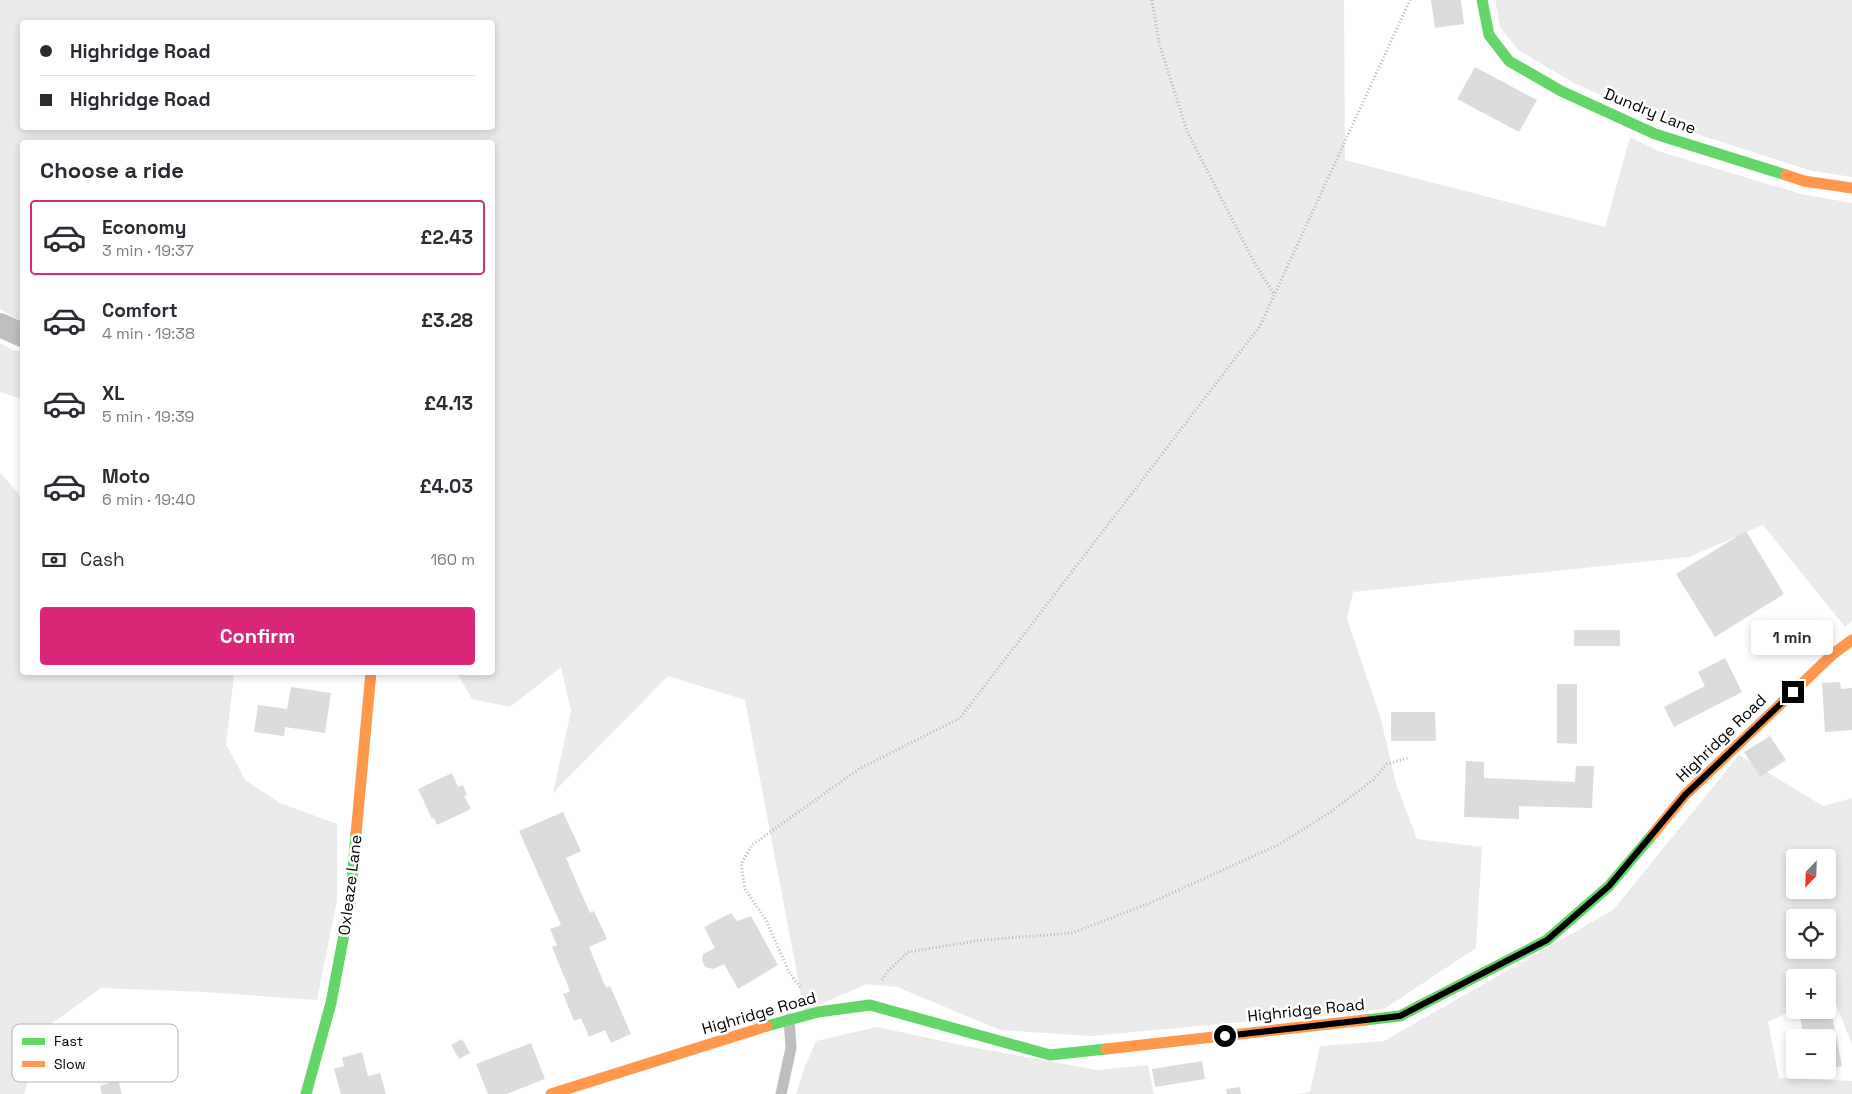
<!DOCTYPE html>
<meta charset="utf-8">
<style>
body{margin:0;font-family:"Space Grotesk",sans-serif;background:#f2f2f3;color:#2b2b33;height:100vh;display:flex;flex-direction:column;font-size:19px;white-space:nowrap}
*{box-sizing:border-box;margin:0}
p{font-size:16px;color:#7c7c81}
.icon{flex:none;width:28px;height:28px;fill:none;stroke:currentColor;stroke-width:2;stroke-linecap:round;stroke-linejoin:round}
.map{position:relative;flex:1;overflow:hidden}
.details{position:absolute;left:20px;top:140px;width:475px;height:535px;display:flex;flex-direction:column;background:#fff;border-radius:5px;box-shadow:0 2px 8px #0003}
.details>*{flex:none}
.hud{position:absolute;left:20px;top:20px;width:475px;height:110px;border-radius:5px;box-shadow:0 2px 8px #0003;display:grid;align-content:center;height:110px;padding:0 20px;background:#fff}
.needle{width:32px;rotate:203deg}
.fabs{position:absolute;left:1786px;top:849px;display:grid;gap:10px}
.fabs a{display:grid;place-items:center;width:50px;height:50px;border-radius:5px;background:#fff;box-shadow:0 2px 8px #0003;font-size:25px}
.end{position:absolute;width:22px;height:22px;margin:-11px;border:6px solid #000;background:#fff;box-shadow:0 0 0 2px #fff}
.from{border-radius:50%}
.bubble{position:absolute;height:35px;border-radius:5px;background:#fff;box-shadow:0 2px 8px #0003;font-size:16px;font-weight:800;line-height:35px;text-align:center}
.hud b{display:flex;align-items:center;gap:18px;height:48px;font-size:19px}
.hud b+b{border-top:1px solid #e1e1e2}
.hud i{width:12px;height:12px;background:#2b2b33}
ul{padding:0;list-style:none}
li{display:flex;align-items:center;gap:15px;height:75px;margin:0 10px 8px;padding:0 10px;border:2px solid transparent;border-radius:5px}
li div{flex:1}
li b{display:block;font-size:19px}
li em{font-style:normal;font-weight:800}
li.current{border-color:#db2777}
li>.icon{width:45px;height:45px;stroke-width:1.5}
h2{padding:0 20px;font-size:22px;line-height:60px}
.pay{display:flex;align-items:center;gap:12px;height:55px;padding:0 20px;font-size:19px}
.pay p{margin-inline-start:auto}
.cta{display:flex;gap:10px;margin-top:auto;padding:10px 20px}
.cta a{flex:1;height:58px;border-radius:5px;background:#db2777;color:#fff;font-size:20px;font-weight:800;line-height:58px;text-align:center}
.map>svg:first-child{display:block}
</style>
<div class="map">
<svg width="1852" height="1094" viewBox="0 0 1852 1094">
<rect width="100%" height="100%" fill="#fff"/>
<g fill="#eaeaea" fill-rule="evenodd">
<path d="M0,0H1344L1345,160L1605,227L1630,137L1661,152L1801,194L1852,203V621L1845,627L1763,525L1689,557L1353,592L1347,619L1381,719L1396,784L1417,839L1482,847L1476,948L1384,1009L1091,1036L1000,1030L897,987L867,984L804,1011L745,700L668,676L553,793L571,711L561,667L510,707L472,699L457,673L492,672V142H22V322L0,309ZM22,22H492V128H22Z"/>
<polygon points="1495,0 1852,0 1852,177 1812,171 1675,127 1574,83 1518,50 1500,27"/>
<polygon points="0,343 13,350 22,352 22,399 0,392"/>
<polygon points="0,472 22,498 22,672 230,673 234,676 226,744 245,780 280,803 337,824 337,900 317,1000 205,992 101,988 44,1029 24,1094 0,1094"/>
<path d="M1739,755L1823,806L1852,798V1045L1832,993L1828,995V978H1795V1009L1768,1022L1779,1078L1852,1081V1094H1296L1310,1092L1320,1046L1384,1041L1613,910ZM1795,858H1828V890H1795ZM1795,918H1828V950H1795Z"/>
<polygon points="877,1027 966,1046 1097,1070 1148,1065 1154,1094 796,1094 804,1069 816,1041"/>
</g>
<g fill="#dcdcdc">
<polygon points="1431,0 1461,0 1464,24 1435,28"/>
<polygon points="1475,67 1537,100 1519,132 1457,99"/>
<polygon points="1746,531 1784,594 1715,637 1676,574"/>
<rect x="1574" y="630" width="46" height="16"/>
<polygon points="1725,658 1742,692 1674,727 1664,707 1705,686 1698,672"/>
<polygon points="1840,682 1841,689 1852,688 1852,730 1825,732 1822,683"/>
<polygon points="1557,684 1577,684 1577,744 1557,743"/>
<polygon points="291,687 331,693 325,733 285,727 284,736 254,732 258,705 287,709"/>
<polygon points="1391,712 1435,712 1436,741 1391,741"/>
<polygon points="1770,736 1786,760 1760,777 1744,752"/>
<polygon points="1466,761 1484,762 1484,778 1575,782 1576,766 1594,766 1592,808 1519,806 1519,819 1464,817"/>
<polygon points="452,773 458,787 463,785 467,795 464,796 471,809 437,825 434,818 432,819 418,789"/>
<polygon points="563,812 581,851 566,858 590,913 594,911 607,939 589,947 606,988 610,986 631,1034 611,1043 605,1030 589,1037 581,1018 574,1021 563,994 570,991 552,947 557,945 550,929 561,925 519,831"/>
<polygon points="731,913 737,921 751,916 778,965 738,989 724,964 713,969 705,967 702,960 703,954 715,948 704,927"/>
<polygon points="1831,1010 1842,1066 1828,1069 1828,1038 1804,1038 1800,1016"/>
<polygon points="462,1039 470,1053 459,1059 451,1045"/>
<polygon points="531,1043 545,1079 507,1094 488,1094 476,1064"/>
<polygon points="362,1052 368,1076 380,1073 386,1094 341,1094 334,1069 344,1066 342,1058"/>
<polygon points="1202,1061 1205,1079 1155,1087 1152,1069"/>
<polygon points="118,1080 122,1094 102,1094 100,1086"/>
<polygon points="1240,1087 1241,1094 1227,1094 1226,1089"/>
</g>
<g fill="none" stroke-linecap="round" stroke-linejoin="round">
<g stroke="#b8b8b8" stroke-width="3" stroke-dasharray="1 2.5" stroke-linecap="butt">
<polyline points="1152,0 1159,43 1187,131 1255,264 1274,294"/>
<polyline points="882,980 887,972 908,952 982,940 1072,933 1150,903 1278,845 1329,813 1373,780 1387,764 1408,758"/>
<polyline points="800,987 789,972 766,920 745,889 741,864 752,845 859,769 960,718 1260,326 1410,0"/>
</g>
<polyline stroke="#bebebe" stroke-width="11" points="781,1094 791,1048 789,1019"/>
<polyline stroke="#bebebe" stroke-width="24" points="0,325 22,335"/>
<g stroke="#63d668" stroke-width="11">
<polyline points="1482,0 1489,35 1509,61 1561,91 1655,134 1786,175"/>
<polyline points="1365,1020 1400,1016 1547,940 1609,886 1653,834"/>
<polyline points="767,1026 818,1012 870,1005 1050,1055 1106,1049"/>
<polyline points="306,1094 331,1003 350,903 356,834"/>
</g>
<g stroke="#ff974d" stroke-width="11">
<polyline points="1786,175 1804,181 1852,188"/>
<polyline points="356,834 371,672"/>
<polyline points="1653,834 1685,795 1833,654 1852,640"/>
<polyline points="1106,1049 1365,1020"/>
<polyline points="551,1094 767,1026"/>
</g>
</g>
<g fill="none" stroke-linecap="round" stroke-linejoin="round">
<polyline stroke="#000" stroke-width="6" points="1225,1036 1400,1016 1547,940 1609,886 1685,795 1793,692"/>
</g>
<g text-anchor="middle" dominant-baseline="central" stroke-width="5" stroke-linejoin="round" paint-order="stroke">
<g font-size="16" fill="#000" stroke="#fff">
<text transform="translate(1650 111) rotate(22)">Dundry Lane</text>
<text transform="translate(1721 738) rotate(-44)">Highridge Road</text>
<text transform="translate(350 885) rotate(-83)">Oxleaze Lane</text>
<text transform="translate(1306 1010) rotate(-6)">Highridge Road</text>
<text transform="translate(759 1013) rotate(-16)">Highridge Road</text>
</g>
</g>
<rect x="12" y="1024" width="166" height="58" rx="8" fill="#fff" stroke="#b2b2b2" stroke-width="1"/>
<rect x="22" y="1038" width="23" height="7" fill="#63d668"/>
<rect x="22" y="1061" width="23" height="6" fill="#ff974d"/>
<g font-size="14" fill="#000">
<text x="54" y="1046">Fast</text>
<text x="54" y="1069">Slow</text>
</g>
</svg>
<div class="fabs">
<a><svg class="needle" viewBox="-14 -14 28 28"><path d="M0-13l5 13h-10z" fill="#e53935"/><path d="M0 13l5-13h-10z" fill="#7c7c81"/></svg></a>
<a><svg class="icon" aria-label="locate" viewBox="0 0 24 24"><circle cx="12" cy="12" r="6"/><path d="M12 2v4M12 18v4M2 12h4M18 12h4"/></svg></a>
<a>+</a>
<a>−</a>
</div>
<i class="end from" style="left:1225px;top:1036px"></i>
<i class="end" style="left:1793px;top:692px"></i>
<div class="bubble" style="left:1751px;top:620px;width:82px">1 min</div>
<div class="hud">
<b><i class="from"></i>Highridge Road</b>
<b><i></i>Highridge Road</b>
</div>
<section class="details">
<h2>Choose a ride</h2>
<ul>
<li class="current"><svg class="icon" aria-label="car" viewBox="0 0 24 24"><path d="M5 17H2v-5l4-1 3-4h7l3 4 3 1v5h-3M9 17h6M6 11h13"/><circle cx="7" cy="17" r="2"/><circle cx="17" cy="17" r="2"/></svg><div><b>Economy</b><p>3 min · 19:37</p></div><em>£2.43</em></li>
<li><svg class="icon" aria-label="car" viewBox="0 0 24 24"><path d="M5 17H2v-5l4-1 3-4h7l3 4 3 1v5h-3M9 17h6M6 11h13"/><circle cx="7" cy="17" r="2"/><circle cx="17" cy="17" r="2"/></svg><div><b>Comfort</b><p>4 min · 19:38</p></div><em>£3.28</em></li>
<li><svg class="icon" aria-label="car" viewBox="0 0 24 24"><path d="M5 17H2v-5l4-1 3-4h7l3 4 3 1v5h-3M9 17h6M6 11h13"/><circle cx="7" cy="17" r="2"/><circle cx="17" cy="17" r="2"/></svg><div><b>XL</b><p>5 min · 19:39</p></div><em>£4.13</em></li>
<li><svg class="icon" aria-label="car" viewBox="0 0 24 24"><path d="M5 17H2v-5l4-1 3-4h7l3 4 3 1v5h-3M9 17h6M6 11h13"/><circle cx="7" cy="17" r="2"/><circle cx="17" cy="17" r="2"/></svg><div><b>Moto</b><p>6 min · 19:40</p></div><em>£4.03</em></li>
</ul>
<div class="pay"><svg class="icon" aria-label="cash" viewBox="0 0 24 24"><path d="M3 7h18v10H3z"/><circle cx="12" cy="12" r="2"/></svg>Cash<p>160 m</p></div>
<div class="cta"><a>Confirm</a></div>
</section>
</div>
